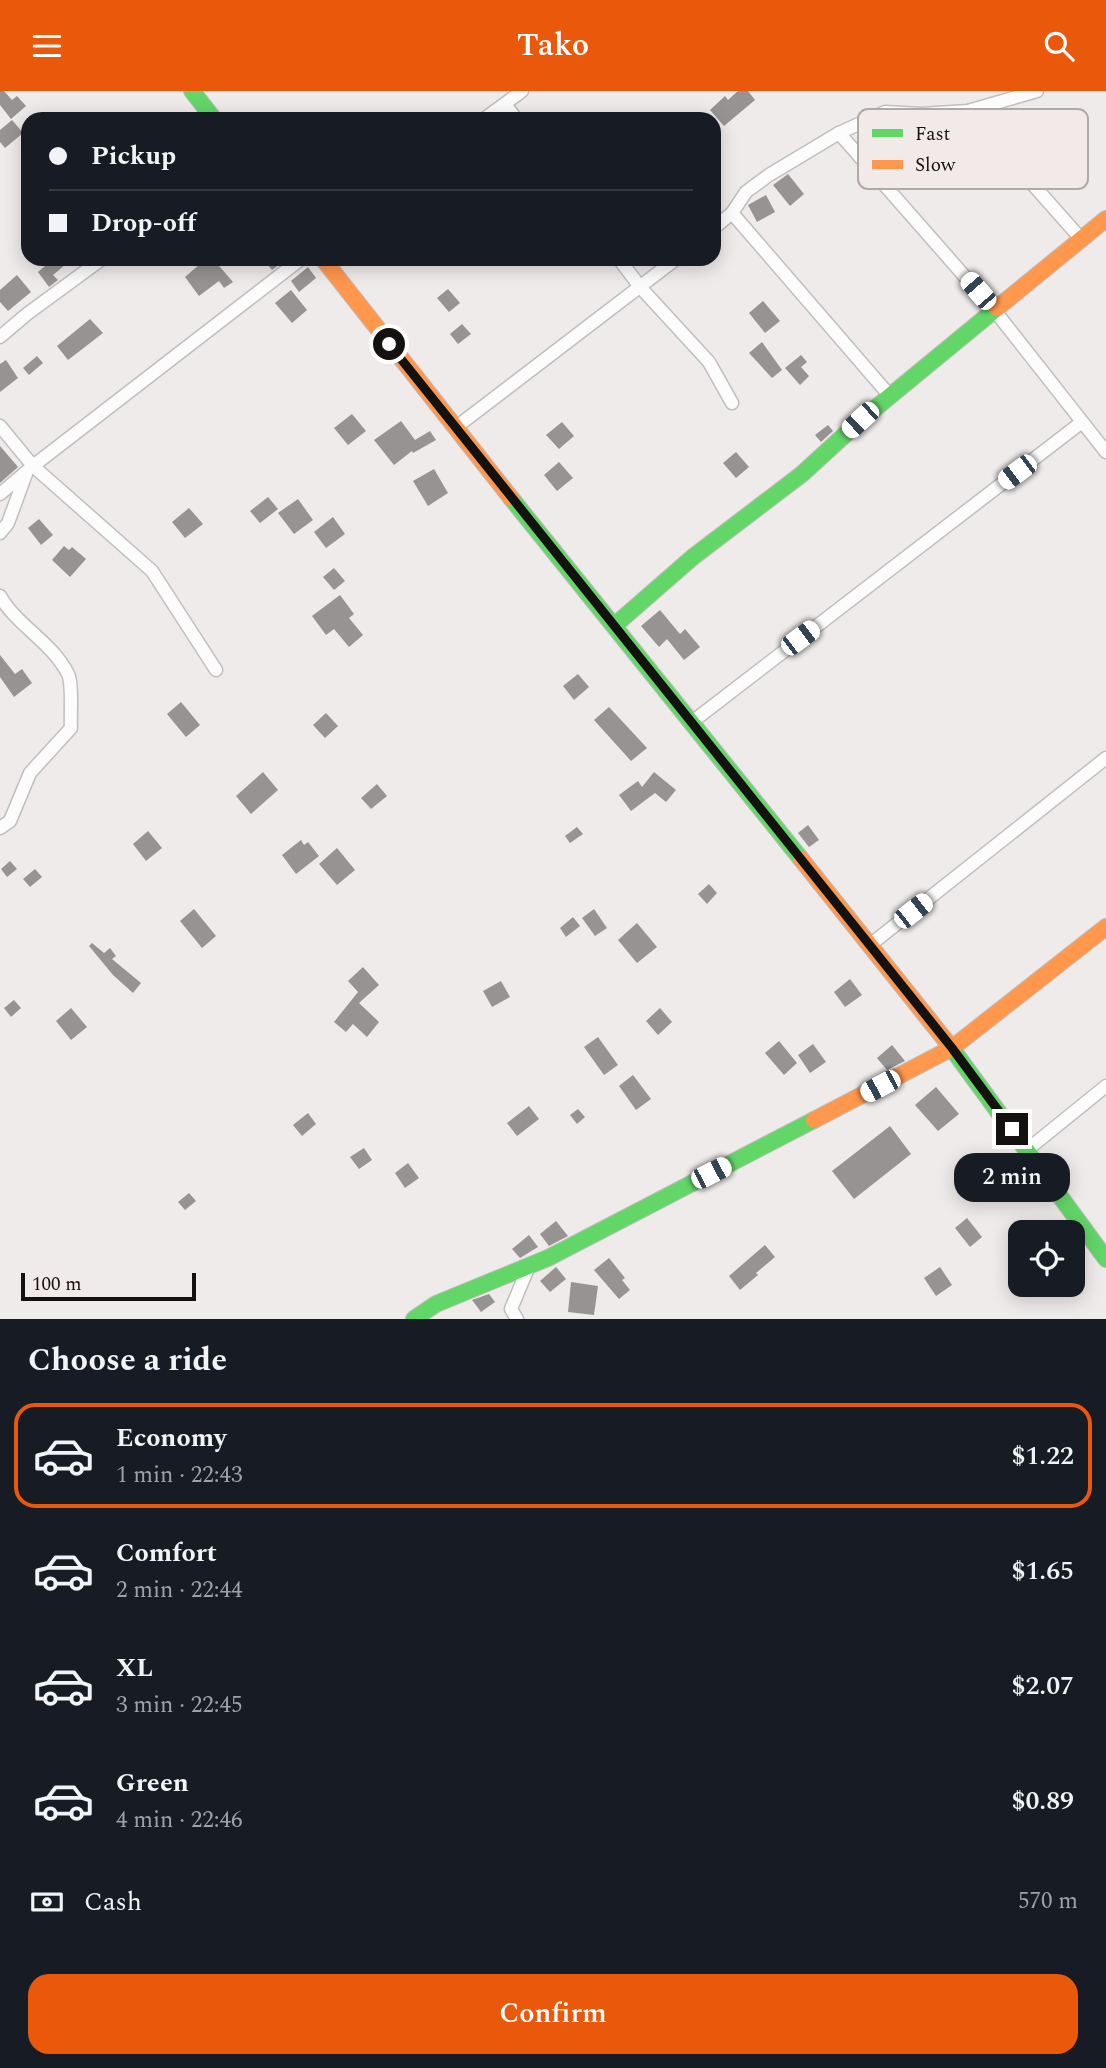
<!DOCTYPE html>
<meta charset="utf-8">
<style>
body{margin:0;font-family:Spectral,serif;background:#242831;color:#f1f3f6;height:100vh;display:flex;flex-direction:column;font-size:26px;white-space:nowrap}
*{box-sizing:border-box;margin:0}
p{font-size:23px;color:#9ea1a6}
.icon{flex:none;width:38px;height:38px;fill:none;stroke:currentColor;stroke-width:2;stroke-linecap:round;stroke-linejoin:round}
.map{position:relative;height:1228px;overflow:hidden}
.panel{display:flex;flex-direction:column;background:#171b24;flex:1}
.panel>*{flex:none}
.hud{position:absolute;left:21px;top:21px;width:700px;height:154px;border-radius:21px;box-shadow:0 4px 18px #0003;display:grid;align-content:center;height:154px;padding:0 28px;background:#171b24}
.tools{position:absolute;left:1008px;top:1129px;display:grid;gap:14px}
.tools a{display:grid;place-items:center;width:77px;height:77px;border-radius:14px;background:#171b24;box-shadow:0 4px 18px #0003;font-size:35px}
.scale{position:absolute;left:21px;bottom:18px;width:175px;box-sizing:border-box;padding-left:7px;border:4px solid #141111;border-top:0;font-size:19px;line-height:24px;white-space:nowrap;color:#141111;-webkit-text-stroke:5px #f2eae9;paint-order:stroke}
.end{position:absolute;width:32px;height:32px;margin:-16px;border:9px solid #141111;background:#fff;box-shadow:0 0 0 4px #fff}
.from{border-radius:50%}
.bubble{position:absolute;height:49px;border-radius:21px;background:#171b24;box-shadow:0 4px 18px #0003;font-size:23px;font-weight:600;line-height:49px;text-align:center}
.car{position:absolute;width:21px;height:42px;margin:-21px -10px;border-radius:9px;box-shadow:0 0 5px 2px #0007;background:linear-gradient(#fff 24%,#345 0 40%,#fff 0 76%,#345 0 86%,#fff 0)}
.hud b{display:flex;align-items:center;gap:24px;height:66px;font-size:26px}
.hud b+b{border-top:2px solid #363941}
.hud i{width:18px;height:18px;background:#f1f3f6}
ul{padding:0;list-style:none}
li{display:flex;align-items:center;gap:21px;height:105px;margin:0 14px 10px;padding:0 14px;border:4px solid transparent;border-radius:21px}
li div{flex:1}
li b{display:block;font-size:26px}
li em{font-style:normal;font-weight:600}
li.on{border-color:#ea580c}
li>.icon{width:63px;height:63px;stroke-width:1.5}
h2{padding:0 28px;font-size:32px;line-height:84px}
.pay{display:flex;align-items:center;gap:18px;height:77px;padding:0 28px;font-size:26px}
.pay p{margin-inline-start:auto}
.button{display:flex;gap:14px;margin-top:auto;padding:14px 28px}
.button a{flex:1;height:80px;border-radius:21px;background:#ea580c;color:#fff;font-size:28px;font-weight:600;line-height:80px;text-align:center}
header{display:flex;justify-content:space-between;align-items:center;height:91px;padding:0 28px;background:#ea580c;color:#fff;font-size:32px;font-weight:600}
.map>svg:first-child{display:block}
</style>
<header><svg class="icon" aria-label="menu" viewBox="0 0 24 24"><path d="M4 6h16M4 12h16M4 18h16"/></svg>Tako<svg class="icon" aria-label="search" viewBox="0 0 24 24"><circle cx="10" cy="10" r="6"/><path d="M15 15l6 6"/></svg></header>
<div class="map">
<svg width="1106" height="1228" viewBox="0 0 1106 1228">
<rect width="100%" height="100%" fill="#f0ebeb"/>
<g fill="#969392">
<polygon points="0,0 4,0 12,9 17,5 26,15 11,28 0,14"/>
<polygon points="738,0 748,0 755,9 724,35 710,19 725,5 728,9"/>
<polygon points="12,29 23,42 5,57 0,51 0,39"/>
<polygon points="788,83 804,103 790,115 773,94"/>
<polygon points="766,104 775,121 757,131 748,114"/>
<polygon points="53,168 72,168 53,184 58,189 49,196 38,181"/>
<polygon points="213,168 233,191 224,197 219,190 199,205 185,186 201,172 204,175"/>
<polygon points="263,168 287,168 272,179"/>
<polygon points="308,176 316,187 299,201 291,190"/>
<polygon points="17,184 31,201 8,220 0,211 0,199"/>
<polygon points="448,198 460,212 449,221 437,207"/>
<polygon points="291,199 307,219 292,232 275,212"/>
<polygon points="763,210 780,230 765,242 749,222"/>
<polygon points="90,228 103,242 68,269 57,255"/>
<polygon points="462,233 471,243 458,253 450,243"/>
<polygon points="762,251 782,279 772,287 749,262"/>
<polygon points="801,264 807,271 801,276 809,285 800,294 785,277"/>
<polygon points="37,265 43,272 29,284 23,277"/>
<polygon points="6,269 18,287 0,301 0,273"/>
<polygon points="352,323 366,340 348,354 334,337"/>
<polygon points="401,330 415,349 430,340 436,349 413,362 412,360 394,374 374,349"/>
<polygon points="562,331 574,345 559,358 546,344"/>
<polygon points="828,334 833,340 821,351 815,344"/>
<polygon points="0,355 18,376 0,392"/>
<polygon points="736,361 749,376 736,387 723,372"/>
<polygon points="559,371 573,387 557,400 544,384"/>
<polygon points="434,378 448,402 428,415 413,390"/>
<polygon points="268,406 278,418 260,432 250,420"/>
<polygon points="298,408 313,429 294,443 278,422"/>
<polygon points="189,417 203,433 185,447 172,431"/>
<polygon points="333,426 345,443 326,457 314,441"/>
<polygon points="39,428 53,444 41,454 28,437"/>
<polygon points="64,455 69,459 72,456 86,468 70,486 52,469"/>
<polygon points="334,477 345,490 334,499 323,486"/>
<polygon points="340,504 354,523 349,527 363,544 349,556 334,538 326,544 312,525"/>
<polygon points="660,519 680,543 685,538 700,556 684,569 667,548 659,556 641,535"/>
<polygon points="0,564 15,583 22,578 32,592 14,606 0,586"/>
<polygon points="578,583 589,596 574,609 563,595"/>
<polygon points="181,611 200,634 186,646 167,623"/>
<polygon points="609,616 647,657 631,670 594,629"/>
<polygon points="326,622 338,635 325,647 313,634"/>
<polygon points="263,681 278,699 251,723 236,705"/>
<polygon points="654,681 676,699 666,711 655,702 631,720 619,704 638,690 642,696"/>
<polygon points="377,693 387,705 371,718 361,707"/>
<polygon points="808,734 819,749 809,756 798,742"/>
<polygon points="577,736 583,743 570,752 565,745"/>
<polygon points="148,740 162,757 146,770 133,753"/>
<polygon points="301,749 304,754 308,751 319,765 296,783 282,764"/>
<polygon points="337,757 355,779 337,794 319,773"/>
<polygon points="10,770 17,778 7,786 1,778"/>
<polygon points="35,778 42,786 30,796 23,788"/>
<polygon points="709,793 717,802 707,813 698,803"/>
<polygon points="194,818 216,845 202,857 180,830"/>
<polygon points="594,818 607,837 595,845 582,827"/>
<polygon points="573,826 580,835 566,846 560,837"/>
<polygon points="637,832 657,856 637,872 618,849"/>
<polygon points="92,852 104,862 110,857 116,865 112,868 141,892 133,902 113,884 89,855"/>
<polygon points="363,876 379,894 359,912 379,931 367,946 353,933 346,941 334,931 358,901 348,890"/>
<polygon points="850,888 862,904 845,916 834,901"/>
<polygon points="501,890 510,906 492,916 483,900"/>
<polygon points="14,909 21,917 11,926 4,917"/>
<polygon points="71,917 87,936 71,949 56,930"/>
<polygon points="660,917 672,931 658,944 646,930"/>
<polygon points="598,946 618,974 604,984 584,956"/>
<polygon points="779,950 797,972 784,984 765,962"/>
<polygon points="813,953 826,971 810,982 798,964"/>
<polygon points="892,954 905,970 887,979 877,967"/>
<polygon points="633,984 651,1008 636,1019 619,995"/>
<polygon points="936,996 959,1023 938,1040 915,1014"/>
<polygon points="529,1015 539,1028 517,1045 507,1032"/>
<polygon points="578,1018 585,1026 577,1033 570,1024"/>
<polygon points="308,1022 316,1033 302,1045 293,1034"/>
<polygon points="890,1035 911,1063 854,1108 832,1080"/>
<polygon points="364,1057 372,1069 359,1078 350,1066"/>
<polygon points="408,1072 419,1087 405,1097 395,1082"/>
<polygon points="189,1102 196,1110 185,1119 178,1111"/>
<polygon points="967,1127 982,1146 970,1156 955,1137"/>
<polygon points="556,1130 568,1145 549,1155 540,1143"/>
<polygon points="529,1144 538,1156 520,1167 512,1158"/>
<polygon points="765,1154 775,1166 756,1182 758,1184 740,1199 729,1185"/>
<polygon points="609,1167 625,1187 622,1189 630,1199 619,1208 594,1179"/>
<polygon points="556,1176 566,1188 550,1201 540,1190"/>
<polygon points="940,1176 952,1194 936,1205 924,1187"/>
<polygon points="571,1191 598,1195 594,1224 568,1221"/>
<polygon points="489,1203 495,1211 481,1221 472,1209"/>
</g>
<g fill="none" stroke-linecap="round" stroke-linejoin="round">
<g stroke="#c1bebe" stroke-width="15">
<g id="street">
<polyline points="505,13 516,28"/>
<polyline points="968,20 1082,149"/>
<polyline points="484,28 522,0"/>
<polyline points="839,42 995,220 1106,361"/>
<polyline points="732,122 890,305"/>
<polyline points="714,137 732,122 746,101 769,84 839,42 885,21 921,23 968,20 1037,0"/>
<polyline points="619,168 641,197 709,271 732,312"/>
<polyline points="0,246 27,223 102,168"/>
<polyline points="0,335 33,375 152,480 216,579"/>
<polyline points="455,337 676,168"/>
<polyline points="0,403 33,375 301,168"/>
<polyline points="0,442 8,432 26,383"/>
<path d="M0,505C17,535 52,551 68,583C73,593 70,624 71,637L30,682L10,730L0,737"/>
<polyline points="692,631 1082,331"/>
<polyline points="870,854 1106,667"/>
<polyline points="1027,1059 1106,995"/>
<polyline points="517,1228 511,1218 529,1175"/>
</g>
</g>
<g stroke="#c1bebe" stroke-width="18">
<g id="fast">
<polyline points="192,0 214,28"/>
<polyline points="511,407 801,768"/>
<polyline points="615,534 693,466 802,383 861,329 997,217"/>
<polyline points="950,955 1106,1168"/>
<polyline points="414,1228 436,1213 548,1167 814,1029"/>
</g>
</g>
<g stroke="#c1bebe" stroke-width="18">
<g id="slow">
<polyline points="323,168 511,407"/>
<polyline points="997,217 1106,128"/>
<polyline points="801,768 950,955"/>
<polyline points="814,1029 952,957 1106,836"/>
</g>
</g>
<use href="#street" stroke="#fdfcfc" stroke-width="12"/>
<use href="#fast" stroke="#63d668" stroke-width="16"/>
<use href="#slow" stroke="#ff974d" stroke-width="16"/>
</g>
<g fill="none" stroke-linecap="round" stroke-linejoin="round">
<polyline stroke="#141111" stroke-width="9" points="389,253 952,957 1012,1038"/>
</g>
<rect x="858" y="18" width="230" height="80" rx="10" fill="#f2eae9" stroke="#afa9a8" stroke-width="2"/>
<rect x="872" y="38" width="31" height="8" fill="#63d668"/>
<rect x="872" y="69" width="31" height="9" fill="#ff974d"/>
<g font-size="19" fill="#141111">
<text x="915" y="49">Fast</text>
<text x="915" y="80">Slow</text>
</g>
</svg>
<div class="tools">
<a><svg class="icon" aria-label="locate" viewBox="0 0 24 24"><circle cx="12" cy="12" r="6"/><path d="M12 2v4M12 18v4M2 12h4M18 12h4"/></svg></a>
</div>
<div class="scale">100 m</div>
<i class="end from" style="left:389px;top:253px"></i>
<i class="end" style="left:1012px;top:1038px"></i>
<div class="bubble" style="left:954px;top:1062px;width:116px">2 min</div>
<i class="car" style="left:978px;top:200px;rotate:319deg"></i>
<i class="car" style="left:860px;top:329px;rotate:227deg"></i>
<i class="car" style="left:1017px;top:381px;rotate:233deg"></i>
<i class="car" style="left:800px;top:547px;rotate:53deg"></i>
<i class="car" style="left:913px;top:820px;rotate:52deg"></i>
<i class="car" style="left:880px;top:995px;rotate:242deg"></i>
<i class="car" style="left:711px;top:1082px;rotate:63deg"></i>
<div class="hud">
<b><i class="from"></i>Pickup</b>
<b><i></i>Drop-off</b>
</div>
</div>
<section class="panel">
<h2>Choose a ride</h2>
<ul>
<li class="on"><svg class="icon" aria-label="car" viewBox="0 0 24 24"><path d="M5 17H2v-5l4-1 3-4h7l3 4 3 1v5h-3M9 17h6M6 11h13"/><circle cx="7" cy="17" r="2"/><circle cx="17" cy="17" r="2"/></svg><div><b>Economy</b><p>1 min · 22:43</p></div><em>$1.22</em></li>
<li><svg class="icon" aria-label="car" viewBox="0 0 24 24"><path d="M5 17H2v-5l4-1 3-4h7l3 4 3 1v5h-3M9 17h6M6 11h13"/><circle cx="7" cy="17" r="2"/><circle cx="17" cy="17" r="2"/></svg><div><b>Comfort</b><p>2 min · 22:44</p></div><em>$1.65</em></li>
<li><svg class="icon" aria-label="car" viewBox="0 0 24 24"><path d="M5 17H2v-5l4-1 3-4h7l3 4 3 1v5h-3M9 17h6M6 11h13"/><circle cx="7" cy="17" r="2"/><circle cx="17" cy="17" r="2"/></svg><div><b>XL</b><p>3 min · 22:45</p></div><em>$2.07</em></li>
<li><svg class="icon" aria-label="car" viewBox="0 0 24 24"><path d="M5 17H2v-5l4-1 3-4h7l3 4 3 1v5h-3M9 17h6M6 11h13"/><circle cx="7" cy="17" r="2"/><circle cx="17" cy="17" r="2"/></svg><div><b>Green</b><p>4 min · 22:46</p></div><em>$0.89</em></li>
</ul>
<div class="pay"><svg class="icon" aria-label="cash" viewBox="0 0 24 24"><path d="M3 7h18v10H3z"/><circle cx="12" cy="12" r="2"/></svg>Cash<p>570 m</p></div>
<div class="button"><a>Confirm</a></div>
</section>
